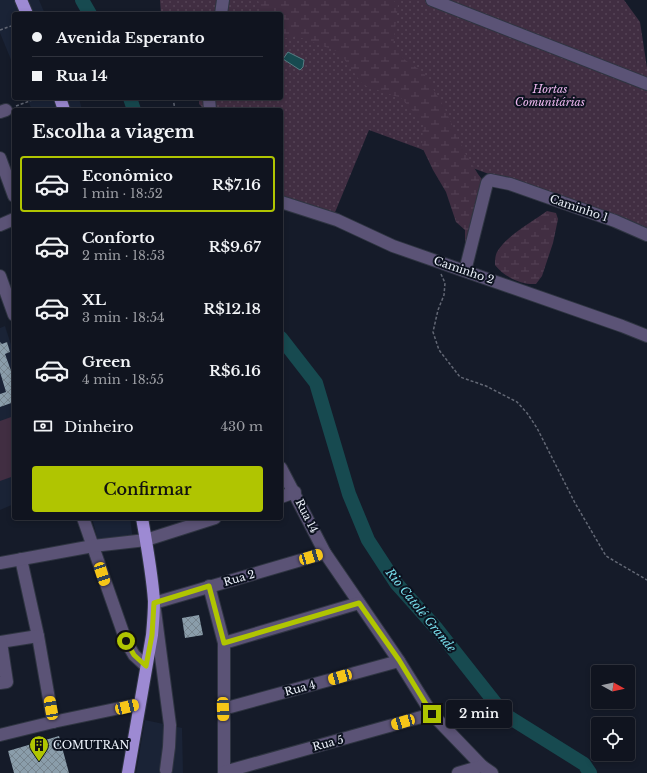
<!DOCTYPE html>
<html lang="pt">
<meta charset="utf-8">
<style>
body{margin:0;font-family:"Libre Baskerville",serif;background:#1e212c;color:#f1f3f6;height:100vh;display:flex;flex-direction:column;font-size:15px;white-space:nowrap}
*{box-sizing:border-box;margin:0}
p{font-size:13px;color:#9c9ea4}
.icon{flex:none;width:22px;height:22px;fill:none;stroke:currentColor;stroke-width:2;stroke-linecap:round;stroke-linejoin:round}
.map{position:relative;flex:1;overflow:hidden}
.drawer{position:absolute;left:12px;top:108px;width:271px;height:412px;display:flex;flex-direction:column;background:#10141f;border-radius:4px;box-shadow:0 2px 6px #0003,0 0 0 1px #30333d}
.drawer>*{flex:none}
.hud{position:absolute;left:12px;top:12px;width:271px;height:88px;border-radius:4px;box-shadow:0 2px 6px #0003,0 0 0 1px #30333d;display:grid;align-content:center;height:88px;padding:0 20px;background:#10141f}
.needle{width:26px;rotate:98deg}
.controls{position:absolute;left:591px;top:665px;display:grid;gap:8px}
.controls a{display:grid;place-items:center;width:44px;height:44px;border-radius:4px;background:#10141f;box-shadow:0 2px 6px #0003,0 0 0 1px #30333d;font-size:20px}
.end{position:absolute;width:18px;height:18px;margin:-9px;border:5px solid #b0c501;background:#111;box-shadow:0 0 0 2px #111}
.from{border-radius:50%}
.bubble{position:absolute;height:28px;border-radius:4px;background:#10141f;box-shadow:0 2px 6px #0003,0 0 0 1px #30333d;font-size:13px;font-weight:600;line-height:28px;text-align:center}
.car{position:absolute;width:12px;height:24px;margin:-12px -6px;border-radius:5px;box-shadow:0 0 3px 1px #0007;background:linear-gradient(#f5c518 24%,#345 0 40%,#f5c518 0 76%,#345 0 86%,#f5c518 0)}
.hud b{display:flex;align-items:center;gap:14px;height:38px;font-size:15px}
.hud b+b{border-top:1px solid #30333d}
.hud i{width:10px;height:10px;background:#f1f3f6}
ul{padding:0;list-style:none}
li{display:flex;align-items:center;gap:12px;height:56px;margin:0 8px 6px;padding:0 12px;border:2px solid transparent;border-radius:4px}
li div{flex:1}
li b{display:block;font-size:15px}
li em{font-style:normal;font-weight:600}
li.selected{border-color:#b0c501}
li>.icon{width:36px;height:36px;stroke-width:1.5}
h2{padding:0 20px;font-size:18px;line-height:48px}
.pay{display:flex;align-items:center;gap:10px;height:44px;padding:0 20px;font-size:15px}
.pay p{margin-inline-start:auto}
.primary-button{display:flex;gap:8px;margin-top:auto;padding:8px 20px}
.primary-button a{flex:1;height:46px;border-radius:4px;background:#b0c501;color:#111;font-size:16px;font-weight:600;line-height:46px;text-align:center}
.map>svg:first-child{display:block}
</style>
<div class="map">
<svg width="647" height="773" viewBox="0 0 647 773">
<defs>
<pattern id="grass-dots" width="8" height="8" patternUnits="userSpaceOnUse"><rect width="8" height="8" fill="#412e42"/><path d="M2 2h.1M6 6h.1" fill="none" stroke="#544255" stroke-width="1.8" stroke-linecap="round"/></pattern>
<pattern id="wetland-marsh" width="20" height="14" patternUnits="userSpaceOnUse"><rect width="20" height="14" fill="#412e42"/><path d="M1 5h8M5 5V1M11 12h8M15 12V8" fill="none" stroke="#544255"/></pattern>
<pattern id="building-cross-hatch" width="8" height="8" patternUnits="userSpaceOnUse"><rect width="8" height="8" fill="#8a9daa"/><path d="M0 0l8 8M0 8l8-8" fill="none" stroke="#76848e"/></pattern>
</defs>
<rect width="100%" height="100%" fill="#151b29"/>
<g fill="#1a2336">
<polygon points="0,0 39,0 45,14 14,14 14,67 0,33"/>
<polygon points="27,98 79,98 82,110 32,110"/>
<polygon points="5,326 14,354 14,504 0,510 0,328"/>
<polygon points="92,518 130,518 133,540 98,541"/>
<polygon points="145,720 182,728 183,773 136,773"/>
</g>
<polygon fill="url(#grass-dots)" points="160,0 624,0 640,22 647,68 647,232 369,130 331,222 281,205 281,110 205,110 199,104 199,98 281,98 281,14 161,14"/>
<g fill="url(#wetland-marsh)">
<polygon points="258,0 393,0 398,5 393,46 405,60 423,72 444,107 465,153 478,174 487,186 477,232 465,245 465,230 456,222 446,192 433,170 422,147 423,122 401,98 363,85 339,52 296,36 281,39 281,14 262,14"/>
<path d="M547,211L556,213L558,219L553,243L542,276L536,284C522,285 504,277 495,265C495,261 495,256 497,252C506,236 532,222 547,211Z"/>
</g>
<polygon fill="#412e42" points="14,416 14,476 0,481 0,421"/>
<polygon fill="#174a50" stroke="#577c83" points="288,52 304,60 303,67 300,70 283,59"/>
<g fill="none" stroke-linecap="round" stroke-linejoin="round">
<g stroke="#174a50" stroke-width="14">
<polyline points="82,0 90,14"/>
<polyline points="130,98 134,110"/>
<polyline points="281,338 316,383 349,494 368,540 396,583 437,629 504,714 584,764 590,773"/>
</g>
</g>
<g fill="url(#building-cross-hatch)">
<polygon points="0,342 2,344 7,342 10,352 5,354 14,379 14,402 0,407 0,394 6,392 0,372"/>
<polygon points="199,615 203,635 185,638 182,618"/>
<polygon points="59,736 69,773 14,773 8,751"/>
</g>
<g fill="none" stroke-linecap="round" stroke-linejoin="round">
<g stroke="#2f3542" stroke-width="14">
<g id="minor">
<polyline points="432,0 647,84"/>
<polyline points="221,14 223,0"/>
<polyline points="209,98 210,110"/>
<polyline points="0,112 6,110"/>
<polyline points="0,158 14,196"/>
<polyline points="281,202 337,220 393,246 622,326 647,336"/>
<polyline points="0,225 14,219"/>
<polyline points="465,271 487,183 490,180 510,184 615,221 647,235"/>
<polyline points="0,276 14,315"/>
<polyline points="281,468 325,553 399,661 432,714 482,766 492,773"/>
<polyline points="281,497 295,492"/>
<polyline points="83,518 126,641 134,655 146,666"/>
<polyline points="21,559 38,636 53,722"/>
<polyline points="0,563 93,546 146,540 215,518"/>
<polyline points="209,586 224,643 224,773"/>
<polyline points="0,642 38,636"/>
<polyline points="224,643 359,603"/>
<polyline points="0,683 7,682 1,642"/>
<polyline points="223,709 399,661"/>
<polyline points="0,735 53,722 139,704"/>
<polyline points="166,770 169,747 170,725 154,603 325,553"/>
<polyline points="224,772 432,714"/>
<polyline points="458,773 482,766"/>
</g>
</g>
<g stroke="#2f3542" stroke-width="14">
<g id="major">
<polyline points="21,0 27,14"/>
<polyline points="60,98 64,110"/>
<path d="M128,773L152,635C153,624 154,612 154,601C152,573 147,546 142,518"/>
</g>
</g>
<g stroke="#636875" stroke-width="1.5" stroke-dasharray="3 2" stroke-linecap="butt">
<polyline points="0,30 14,25"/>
<polyline points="173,98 175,110"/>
<polyline points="16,106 38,98"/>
<polyline points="441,274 445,283 444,295 438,310 433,332 439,350 460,377 486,386 517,402 527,413 537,428 575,503 606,556 647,580"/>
</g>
<use href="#minor" stroke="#5b5376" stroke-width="12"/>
<use href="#major" stroke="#9d8ad3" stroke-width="12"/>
</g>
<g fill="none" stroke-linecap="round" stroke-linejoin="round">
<polyline stroke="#b0c501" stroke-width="5" points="126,641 134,655 146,666 152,635 154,603 209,586 224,643 359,603 399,660 432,714"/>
</g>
<defs>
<g id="building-pin" transform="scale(1)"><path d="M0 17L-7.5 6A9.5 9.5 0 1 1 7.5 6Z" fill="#b0c501" stroke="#0c121f"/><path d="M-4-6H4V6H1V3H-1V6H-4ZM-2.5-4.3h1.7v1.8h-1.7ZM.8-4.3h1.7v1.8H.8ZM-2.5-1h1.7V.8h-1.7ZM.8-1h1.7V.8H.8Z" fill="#111"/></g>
</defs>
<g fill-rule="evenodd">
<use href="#building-pin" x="39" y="745"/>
</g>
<g text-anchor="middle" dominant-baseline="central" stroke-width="4" stroke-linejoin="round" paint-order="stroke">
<g font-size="11" font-style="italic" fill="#edb7ef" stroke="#0c121f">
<text x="550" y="89">Hortas<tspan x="550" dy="13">Comunitárias</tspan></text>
</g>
<g font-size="11" fill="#edf2fb" stroke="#0c121f">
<text transform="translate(579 208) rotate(19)">Caminho 1</text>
<text transform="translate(464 270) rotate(19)">Caminho 2</text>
<text transform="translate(307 516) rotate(63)">Rua 14</text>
<text transform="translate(239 578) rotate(-16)">Rua 2</text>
<text transform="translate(300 688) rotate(-15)">Rua 4</text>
<text transform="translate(328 743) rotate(-15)">Rua 5</text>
</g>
<g font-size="11" fill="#edf2fb" stroke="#0c121f" text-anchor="start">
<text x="53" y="745">COMUTRAN</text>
</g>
<g font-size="12" font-style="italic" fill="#78deeb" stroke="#0c121f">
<text transform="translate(421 610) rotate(51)">Rio Catolé Grande</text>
</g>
</g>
</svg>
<div class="controls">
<a><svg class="needle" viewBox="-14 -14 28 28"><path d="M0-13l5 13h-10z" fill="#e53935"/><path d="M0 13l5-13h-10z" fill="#9c9ea4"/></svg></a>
<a><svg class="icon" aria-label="locate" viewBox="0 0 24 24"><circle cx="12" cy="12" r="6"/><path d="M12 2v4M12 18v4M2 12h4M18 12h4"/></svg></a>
</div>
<i class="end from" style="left:126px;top:641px"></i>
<i class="end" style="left:432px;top:714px"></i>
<div class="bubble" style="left:446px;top:700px;width:66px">2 min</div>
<i class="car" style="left:311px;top:557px;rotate:73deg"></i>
<i class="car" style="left:102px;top:574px;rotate:162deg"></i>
<i class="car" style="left:340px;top:677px;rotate:254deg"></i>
<i class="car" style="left:127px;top:707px;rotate:76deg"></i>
<i class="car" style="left:51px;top:708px;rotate:350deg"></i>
<i class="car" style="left:223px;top:709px;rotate:178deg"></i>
<i class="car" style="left:403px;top:722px;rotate:254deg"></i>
<div class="hud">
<b><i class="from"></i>Avenida Esperanto</b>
<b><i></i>Rua 14</b>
</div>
<section class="drawer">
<h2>Escolha a viagem</h2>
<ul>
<li class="selected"><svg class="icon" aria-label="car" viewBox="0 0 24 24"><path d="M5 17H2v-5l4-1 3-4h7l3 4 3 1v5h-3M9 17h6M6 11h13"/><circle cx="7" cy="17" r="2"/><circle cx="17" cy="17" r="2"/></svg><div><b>Econômico</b><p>1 min · 18:52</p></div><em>R$7.16</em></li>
<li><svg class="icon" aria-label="car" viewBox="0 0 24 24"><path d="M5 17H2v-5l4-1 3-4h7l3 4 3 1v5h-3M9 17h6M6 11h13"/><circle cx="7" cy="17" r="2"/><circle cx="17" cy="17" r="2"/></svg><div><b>Conforto</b><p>2 min · 18:53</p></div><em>R$9.67</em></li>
<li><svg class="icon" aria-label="car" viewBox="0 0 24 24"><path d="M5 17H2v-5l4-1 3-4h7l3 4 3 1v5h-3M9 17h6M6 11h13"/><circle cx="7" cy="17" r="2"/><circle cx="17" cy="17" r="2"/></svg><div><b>XL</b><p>3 min · 18:54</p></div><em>R$12.18</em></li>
<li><svg class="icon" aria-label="car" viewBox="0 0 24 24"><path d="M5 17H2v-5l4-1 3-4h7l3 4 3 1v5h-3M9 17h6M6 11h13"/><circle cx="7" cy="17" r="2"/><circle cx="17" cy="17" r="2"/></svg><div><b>Green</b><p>4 min · 18:55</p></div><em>R$6.16</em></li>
</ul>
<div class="pay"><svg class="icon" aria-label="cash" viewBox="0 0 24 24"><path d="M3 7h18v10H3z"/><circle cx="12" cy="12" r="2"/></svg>Dinheiro<p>430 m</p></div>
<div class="primary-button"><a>Confirmar</a></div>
</section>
</div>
